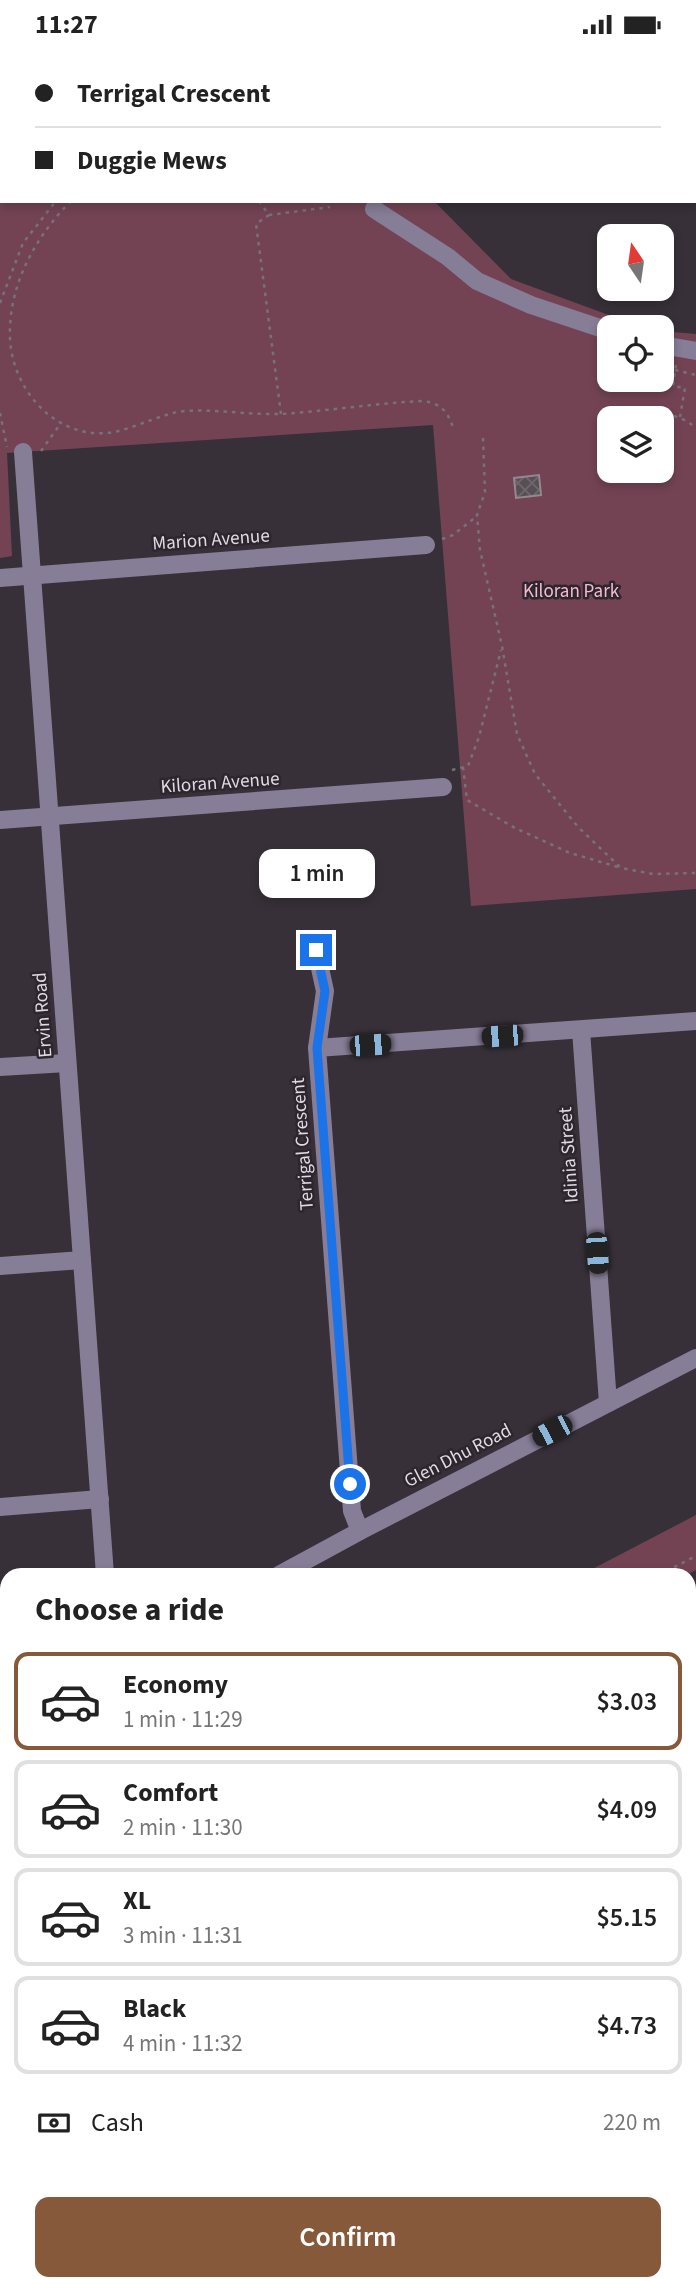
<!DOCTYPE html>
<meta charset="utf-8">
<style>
body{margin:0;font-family:"Source Sans 3",sans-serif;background:#f6f6f6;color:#222;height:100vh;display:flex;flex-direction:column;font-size:26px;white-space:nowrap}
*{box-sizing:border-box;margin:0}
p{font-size:23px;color:#767676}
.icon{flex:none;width:38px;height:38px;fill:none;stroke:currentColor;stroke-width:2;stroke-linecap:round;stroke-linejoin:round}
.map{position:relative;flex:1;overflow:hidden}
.details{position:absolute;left:0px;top:1519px;width:696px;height:723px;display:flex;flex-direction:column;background:#fff;border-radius:21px 21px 0 0;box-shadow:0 4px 10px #0003}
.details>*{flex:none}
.top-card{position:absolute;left:0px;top:0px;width:696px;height:154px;box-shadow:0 4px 10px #0003;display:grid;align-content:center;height:154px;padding:0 35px;background:#fff}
.needle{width:46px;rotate:347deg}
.controls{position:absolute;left:597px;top:175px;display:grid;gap:14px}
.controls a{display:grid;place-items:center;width:77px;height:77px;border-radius:14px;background:#fff;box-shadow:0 4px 10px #0003;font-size:35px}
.end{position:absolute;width:32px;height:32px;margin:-16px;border:9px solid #1a73e8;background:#fff;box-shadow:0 0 0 4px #fff}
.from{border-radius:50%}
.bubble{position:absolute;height:49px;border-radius:14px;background:#fff;box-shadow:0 4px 10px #0003;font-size:23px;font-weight:600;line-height:49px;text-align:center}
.car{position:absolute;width:21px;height:42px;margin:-21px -10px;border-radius:9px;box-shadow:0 0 5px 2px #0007;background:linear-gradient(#222 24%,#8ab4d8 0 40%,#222 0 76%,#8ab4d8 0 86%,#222 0)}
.top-card b{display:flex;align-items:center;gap:24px;height:66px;font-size:26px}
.top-card b+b{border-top:2px solid #e0e0e0}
.top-card i{width:18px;height:18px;background:#222}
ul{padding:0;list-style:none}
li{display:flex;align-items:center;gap:21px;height:98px;margin:0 14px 10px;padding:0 21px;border:4px solid #e0e0e0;border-radius:14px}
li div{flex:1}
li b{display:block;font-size:26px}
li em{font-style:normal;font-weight:600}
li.current{border-color:#855939}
li>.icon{width:63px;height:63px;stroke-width:1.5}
h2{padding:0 35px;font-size:32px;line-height:84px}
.pay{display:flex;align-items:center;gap:18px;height:77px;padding:0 35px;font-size:26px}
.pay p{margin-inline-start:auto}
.primary-button{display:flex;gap:14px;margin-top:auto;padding:14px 35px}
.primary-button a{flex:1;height:80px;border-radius:14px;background:#855939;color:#fff;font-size:28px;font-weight:600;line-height:80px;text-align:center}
.status{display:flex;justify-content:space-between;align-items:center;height:49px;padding:0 35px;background:#fff;direction:ltr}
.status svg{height:19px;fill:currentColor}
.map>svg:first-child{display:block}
</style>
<div class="status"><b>11:27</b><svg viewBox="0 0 49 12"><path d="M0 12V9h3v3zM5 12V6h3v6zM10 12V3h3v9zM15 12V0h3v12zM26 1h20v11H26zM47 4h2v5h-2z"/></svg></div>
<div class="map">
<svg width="696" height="2241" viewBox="0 0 696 2241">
<defs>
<pattern id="building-cross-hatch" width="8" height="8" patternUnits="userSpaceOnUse" patternTransform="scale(1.75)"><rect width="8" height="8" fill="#584e55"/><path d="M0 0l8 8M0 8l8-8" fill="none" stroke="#70676d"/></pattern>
</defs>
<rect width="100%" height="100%" fill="#373038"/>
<g fill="#734354" fill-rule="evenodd">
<polygon points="78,0 369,0 369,2 80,2"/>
<path d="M2,116V152H434L511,230L641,278H609V331H662V282L696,285V840L471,857L433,376L7,404L12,507L0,509V117ZM609,369H662V422H609Z"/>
<polygon points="696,1466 696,1521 687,1526 581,1526"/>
<polygon points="7,1839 7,1895 0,1899 0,1843"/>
</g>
<polygon fill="url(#building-cross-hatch)" stroke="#93888f" stroke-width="2" points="539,426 541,446 516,449 514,429"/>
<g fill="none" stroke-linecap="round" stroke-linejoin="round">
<g stroke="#777178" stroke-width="2.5" stroke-dasharray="3.5 5" stroke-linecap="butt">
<polyline points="86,0 87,2"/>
<polyline points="328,0 329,2"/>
<polyline points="0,125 2,125"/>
<path d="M71,152C35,188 8,237 10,289C12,342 58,393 114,383C138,378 163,364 185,362C217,360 249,366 281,365C328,362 376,354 424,352C442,355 448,363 454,381"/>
<polyline points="259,152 269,166 330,158"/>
<polyline points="269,166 256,175 281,365"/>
<polyline points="0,254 23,194 56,152"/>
<polyline points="676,316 673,337 685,339 680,368"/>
<polyline points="675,321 696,326"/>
<polyline points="0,364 7,398"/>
<path d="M632,369C656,363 676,362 696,379"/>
<polyline points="604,372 609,373"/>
<polyline points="483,389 485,443 477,466 480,501 502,597 517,685 535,725 578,778 621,819 653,825 696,824"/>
<polyline points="41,402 61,374"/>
<polyline points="442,490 453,486 477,467"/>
<polyline points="463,718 467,751 515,779 570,804 618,818"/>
<polyline points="452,721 468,717 479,688 501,601"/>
<polyline points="659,1526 696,1507"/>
<polyline points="0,1887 7,1883"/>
</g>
<g stroke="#867d96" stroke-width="18">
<polyline points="415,0 416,2"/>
<polyline points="695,141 696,141"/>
<polyline points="374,160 448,208 477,232 531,256 609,282"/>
<polyline points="662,296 696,302"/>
<polyline points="23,403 105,1526"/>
<polyline points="0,529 426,496"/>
<polyline points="0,771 443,738"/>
<polyline points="316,901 325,942 317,999"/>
<polyline points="581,981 608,1354"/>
<polyline points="0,1018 67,1014"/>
<polyline points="0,1217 82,1211"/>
<polyline points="0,1458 100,1450"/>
<polyline points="360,1482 352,1462 317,999 696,972"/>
<polyline points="279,1526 360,1482 696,1309"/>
<polyline points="690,1698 696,1676"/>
<polyline points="0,1709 7,1706"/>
<polyline points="690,1820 696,1820"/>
<polyline points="690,1908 696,1908"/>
<polyline points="0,1981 7,1980"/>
<polyline points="690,2020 696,2020"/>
<polyline points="95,2235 95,2241"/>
<polyline points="301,2235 302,2241"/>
<polyline points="663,2241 663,2235"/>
</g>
</g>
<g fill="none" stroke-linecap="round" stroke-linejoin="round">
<polyline stroke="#1a73e8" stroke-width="9" points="316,901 325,942 317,999 350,1435"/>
</g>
<g text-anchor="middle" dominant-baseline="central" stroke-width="5" stroke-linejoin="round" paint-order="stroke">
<g font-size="19" fill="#dfdbe0" stroke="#2d262e">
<text transform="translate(211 491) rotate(-4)">Marion Avenue</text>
<text transform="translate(220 734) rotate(-4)">Kiloran Avenue</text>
<text transform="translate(43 966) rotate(-94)">Ervin Road</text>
<text transform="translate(303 1095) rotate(-94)">Terrigal Crescent</text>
<text transform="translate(569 1106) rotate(-94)">Idinia Street</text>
<text transform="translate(458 1407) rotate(-27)">Glen Dhu Road</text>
</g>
<g font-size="19" fill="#f4bbcd" stroke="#2d262e">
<text x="571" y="542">Kiloran Park</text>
</g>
</g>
</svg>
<div class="controls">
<a><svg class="needle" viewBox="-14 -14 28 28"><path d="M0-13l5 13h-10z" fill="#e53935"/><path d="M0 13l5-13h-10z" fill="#767676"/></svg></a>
<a><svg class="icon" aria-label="locate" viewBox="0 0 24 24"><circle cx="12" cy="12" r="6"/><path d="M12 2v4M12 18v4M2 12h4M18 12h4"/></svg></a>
<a><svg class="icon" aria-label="layers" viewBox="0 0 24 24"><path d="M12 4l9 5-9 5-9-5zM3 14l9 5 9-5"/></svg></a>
</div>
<i class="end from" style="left:350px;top:1435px"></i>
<i class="end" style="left:316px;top:901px"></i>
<div class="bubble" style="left:259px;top:800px;width:116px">1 min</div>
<i class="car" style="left:502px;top:987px;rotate:266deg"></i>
<i class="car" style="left:370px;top:996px;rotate:86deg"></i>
<i class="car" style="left:597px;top:1204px;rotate:176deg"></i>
<i class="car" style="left:552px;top:1382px;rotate:243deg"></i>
<div class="top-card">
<b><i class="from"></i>Terrigal Crescent</b>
<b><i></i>Duggie Mews</b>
</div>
<section class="details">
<h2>Choose a ride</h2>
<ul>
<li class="current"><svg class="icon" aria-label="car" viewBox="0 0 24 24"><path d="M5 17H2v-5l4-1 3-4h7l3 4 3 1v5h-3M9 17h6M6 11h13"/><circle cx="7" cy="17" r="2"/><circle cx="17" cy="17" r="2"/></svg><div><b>Economy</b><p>1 min · 11:29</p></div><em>$3.03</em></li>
<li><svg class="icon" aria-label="car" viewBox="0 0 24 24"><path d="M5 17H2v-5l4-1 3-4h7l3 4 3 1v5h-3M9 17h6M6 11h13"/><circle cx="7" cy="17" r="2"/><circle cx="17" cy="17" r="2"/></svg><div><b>Comfort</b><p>2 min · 11:30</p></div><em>$4.09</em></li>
<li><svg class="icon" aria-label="car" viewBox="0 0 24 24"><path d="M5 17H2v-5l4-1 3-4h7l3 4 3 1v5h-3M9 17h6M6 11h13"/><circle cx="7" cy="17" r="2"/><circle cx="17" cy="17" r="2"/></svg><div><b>XL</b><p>3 min · 11:31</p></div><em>$5.15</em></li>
<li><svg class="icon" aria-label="car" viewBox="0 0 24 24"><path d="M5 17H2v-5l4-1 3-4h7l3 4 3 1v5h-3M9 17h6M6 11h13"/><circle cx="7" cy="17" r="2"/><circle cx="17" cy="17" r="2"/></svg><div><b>Black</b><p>4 min · 11:32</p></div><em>$4.73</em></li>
</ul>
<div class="pay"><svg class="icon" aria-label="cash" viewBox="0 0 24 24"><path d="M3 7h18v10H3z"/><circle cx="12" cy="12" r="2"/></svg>Cash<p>220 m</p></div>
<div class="primary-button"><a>Confirm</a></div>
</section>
</div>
